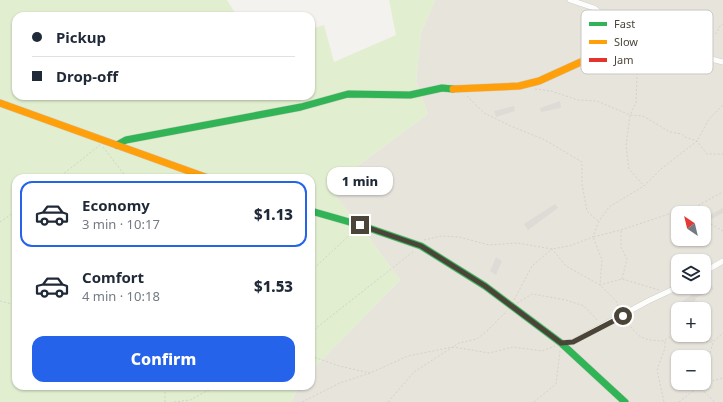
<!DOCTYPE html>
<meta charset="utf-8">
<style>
body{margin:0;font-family:"Noto Sans",sans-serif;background:#f6f6f7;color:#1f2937;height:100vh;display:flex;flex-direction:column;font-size:15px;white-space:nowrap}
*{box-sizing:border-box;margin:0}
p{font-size:13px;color:#747a83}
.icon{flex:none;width:22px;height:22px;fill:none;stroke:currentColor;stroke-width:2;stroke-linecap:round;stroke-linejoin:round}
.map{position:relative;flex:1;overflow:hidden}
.panel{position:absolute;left:12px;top:174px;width:303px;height:216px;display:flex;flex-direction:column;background:#fff;border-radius:12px;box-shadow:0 1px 3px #0004}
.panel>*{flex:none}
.top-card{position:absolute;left:12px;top:12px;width:303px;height:88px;border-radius:12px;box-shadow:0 1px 3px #0004;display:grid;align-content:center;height:88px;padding:0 20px;background:#fff}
.needle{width:26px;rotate:325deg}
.fabs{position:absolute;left:671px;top:206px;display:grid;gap:8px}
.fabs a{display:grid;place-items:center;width:40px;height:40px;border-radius:8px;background:#fff;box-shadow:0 1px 3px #0004;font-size:20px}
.end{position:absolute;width:18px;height:18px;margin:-9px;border:5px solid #4b4439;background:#fff;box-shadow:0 0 0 2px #fff}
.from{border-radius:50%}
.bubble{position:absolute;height:28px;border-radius:12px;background:#fff;box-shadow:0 1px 3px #0004;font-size:13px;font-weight:800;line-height:28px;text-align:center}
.top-card b{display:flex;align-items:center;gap:14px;height:38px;font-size:15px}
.top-card b+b{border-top:1px solid #e0e1e3}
.top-card i{width:10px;height:10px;background:#1f2937}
ul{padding:7px 0 0;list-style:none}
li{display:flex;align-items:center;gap:12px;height:66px;margin:0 8px 6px;padding:0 12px;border:2px solid transparent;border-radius:12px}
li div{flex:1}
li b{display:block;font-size:15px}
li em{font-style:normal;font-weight:800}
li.active{border-color:#2563eb}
li>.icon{width:36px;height:36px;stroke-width:1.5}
.cta{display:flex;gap:8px;margin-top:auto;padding:8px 20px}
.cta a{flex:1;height:46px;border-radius:12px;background:#2563eb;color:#fff;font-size:16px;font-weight:800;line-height:46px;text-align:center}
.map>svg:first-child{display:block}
</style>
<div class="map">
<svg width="723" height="402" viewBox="0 0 723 402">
<rect width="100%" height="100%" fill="#f4f2ee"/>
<path fill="#e7e4dc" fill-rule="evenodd" d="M435,0H723V402H291L299,386H311V371L400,280L370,239L335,195L356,167L428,114L416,81L421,33ZM678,213H704V239H678ZM678,261H704V287H678ZM678,309H704V335H678ZM678,357H704V383H678Z"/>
<polygon fill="#e1eecf" points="0,0 227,0 237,16 16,16 16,96 311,96 311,29 324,25 334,62 396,35 389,0 435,0 421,33 416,81 428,114 356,167 335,195 370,239 400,280 311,371 311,178 16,178 16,386 299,386 291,402 0,402"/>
<g fill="#dedbd6">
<polygon points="560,101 561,108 541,112 540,108"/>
<polygon points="514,106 515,111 496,117 494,111"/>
<polygon points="358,177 367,181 364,188 355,184"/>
<polygon points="555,204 558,208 528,230 524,224"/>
<polygon points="723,208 723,213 706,222 704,218"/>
<polygon points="496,257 502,261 496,275 490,271"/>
<polygon points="711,284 714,289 694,299 700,309 692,309 689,304 684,304 682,301"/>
</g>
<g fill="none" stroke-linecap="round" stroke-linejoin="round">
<g stroke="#d2d0cb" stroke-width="6">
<g id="street">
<polyline points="570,0 594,8 608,19 655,44 723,62"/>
<polyline points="704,272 723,261"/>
<polyline points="561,343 573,342 648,301 678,287"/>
</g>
</g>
<g stroke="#d3cfc5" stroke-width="8">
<g id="fast">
<polyline points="117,145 126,140 301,107 348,94 410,95 442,88 453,89"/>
<polyline points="311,211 360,225 421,246 485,286 561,343 625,402"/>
</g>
</g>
<g stroke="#d3cfc5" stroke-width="8">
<g id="slow">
<polyline points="453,89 519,86 539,81 583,61 600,57"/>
<polyline points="0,103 208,178"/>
</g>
</g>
<g stroke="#d3cfc5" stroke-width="8">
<polyline id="jam" points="600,57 630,44 655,44"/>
</g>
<g stroke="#d3d2cc" stroke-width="1" stroke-dasharray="2 2" stroke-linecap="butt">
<polyline points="668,42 717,33 719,27 723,24"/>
<polyline points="643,58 637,74 636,103 630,115 626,146 629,169 644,186"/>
<polyline points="535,89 551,91 578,100 597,101 630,115 643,116 670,132 682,134 685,137 697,141 707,154 723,154"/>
<polyline points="467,96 484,113 513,127 543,139 582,162 582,184 587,211 598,221"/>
<polyline points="103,147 127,178"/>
<polyline points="58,178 100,145"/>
<polyline points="679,211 695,207 723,192"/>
<polyline points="704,220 723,231"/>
<polyline points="0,222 16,211"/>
<polyline points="621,231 621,247 627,259 622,279"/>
<polyline points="424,240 441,236 459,237 489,245 517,243 552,249 569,246 593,237 599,221 609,207 644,186 661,169 697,141 709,119 723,105"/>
<polyline points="311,271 354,231"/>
<polyline points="659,290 622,279 600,285 602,260 593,237 621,230 678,211 684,213"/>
<polyline points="682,292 689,291 702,309"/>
<polyline points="514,300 532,266 552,249 566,266 600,285 616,301 620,310"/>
<polyline points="0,301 16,305"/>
<polyline points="517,303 532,294 566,300 584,306 598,321"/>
<polyline points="704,317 707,334 713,341"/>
<path d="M626,320C639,339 642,340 665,341V348L657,370L664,402"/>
<polyline points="311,332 414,251"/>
<polyline points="665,340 673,335 685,336 692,341 713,342"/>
<polyline points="311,356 339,366 370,373 408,356 453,347 489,353 513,347 542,351 555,346"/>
<polyline points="704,376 713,342 723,333"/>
<polyline points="700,383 698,386 715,402"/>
<polyline points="165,402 165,386"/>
<polyline points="174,402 190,400 216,386"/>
<polyline points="302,402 340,383 370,373"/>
<polyline points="388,402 414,372 459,343 477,339 488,330 507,311"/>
<polyline points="534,402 556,384 560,351"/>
<path d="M679,402C694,390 704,382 723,378"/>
</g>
<use href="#street" stroke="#fdfdfc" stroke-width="5"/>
<use href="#fast" stroke="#30b455" stroke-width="7"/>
<use href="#slow" stroke="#ff9f0a" stroke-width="7"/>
<use href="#jam" stroke="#e5322d" stroke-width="7"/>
</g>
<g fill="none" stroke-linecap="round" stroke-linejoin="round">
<polyline stroke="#4b4439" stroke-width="5" points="360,225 421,246 485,286 561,343 573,342 623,316"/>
</g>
<rect x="581" y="10" width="132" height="64" rx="6" fill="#fff" stroke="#c9c7c4" stroke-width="1"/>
<rect x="589" y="22" width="18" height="4" fill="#30b455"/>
<rect x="589" y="40" width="18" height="4" fill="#ff9f0a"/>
<rect x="589" y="58" width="18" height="4" fill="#e5322d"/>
<g font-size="11" fill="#4b4439">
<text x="614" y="28">Fast</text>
<text x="614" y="46">Slow</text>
<text x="614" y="64">Jam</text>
</g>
</svg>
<div class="fabs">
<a><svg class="needle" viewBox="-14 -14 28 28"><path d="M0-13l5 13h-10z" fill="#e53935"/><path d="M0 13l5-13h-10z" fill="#747a83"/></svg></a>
<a><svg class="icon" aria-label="layers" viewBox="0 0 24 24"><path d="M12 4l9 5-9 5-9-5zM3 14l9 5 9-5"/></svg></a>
<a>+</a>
<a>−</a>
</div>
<i class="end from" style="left:623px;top:316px"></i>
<i class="end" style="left:360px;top:225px"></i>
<div class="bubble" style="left:327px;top:167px;width:66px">1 min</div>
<div class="top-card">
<b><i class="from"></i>Pickup</b>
<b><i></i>Drop-off</b>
</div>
<section class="panel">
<ul>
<li class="active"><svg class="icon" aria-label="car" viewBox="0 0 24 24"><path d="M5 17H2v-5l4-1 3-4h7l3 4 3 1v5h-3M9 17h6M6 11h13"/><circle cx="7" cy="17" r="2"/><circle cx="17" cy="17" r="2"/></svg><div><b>Economy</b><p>3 min · 10:17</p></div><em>$1.13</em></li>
<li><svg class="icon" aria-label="car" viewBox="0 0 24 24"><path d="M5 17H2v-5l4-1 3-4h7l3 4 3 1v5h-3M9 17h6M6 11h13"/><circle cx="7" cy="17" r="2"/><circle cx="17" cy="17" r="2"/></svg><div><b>Comfort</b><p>4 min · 10:18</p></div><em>$1.53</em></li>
</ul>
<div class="cta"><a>Confirm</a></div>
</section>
</div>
